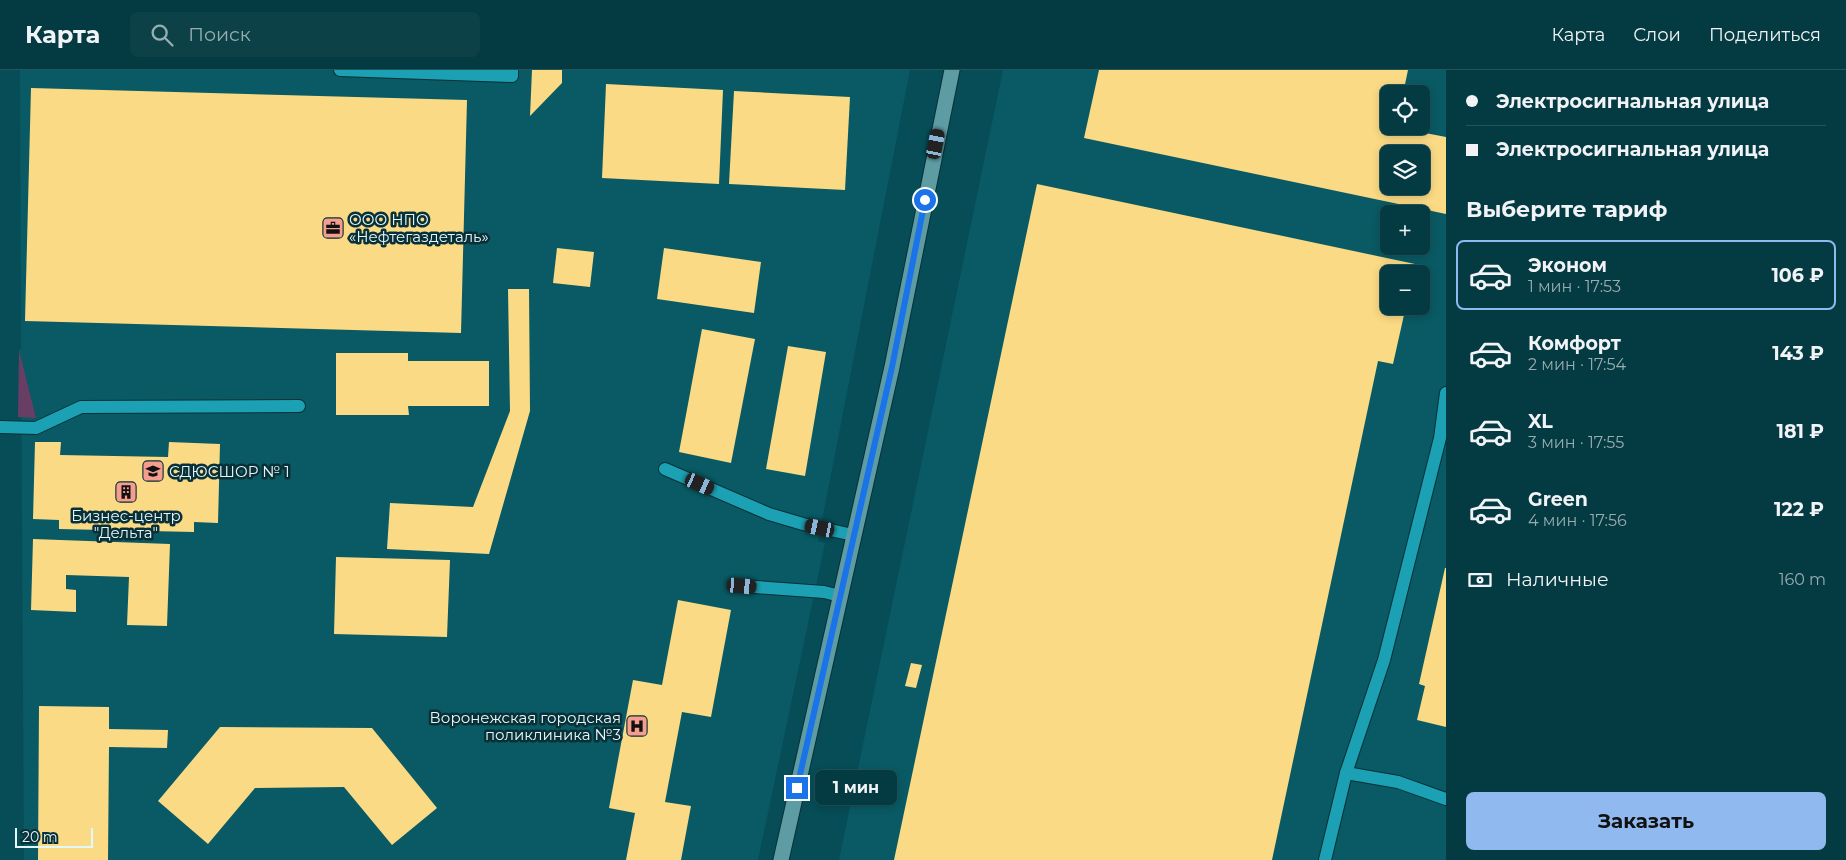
<!DOCTYPE html>
<html lang="ru">
<meta charset="utf-8">
<style>
body{margin:0;font-family:Montserrat,sans-serif;background:#0d4148;color:#f1f3f6;height:100vh;display:flex;flex-direction:column;font-size:19px;white-space:nowrap}
*{box-sizing:border-box;margin:0}
p{font-size:16px;color:#97adb1}
.icon{flex:none;width:28px;height:28px;fill:none;stroke:currentColor;stroke-width:2;stroke-linecap:round;stroke-linejoin:round}
.map{position:relative;flex:1;overflow:hidden}
.details{display:flex;flex-direction:column;background:#043a41;width:400px}
.details>*{flex:none}
.banner{display:grid;align-content:center;height:110px;padding:0 20px;background:#043a41}
.buttons{position:absolute;left:1380px;top:15px;display:grid;gap:10px}
.buttons a{display:grid;place-items:center;width:50px;height:50px;border-radius:8px;background:#043a41;box-shadow:0 2px 8px #0003,0 0 0 1px #25545a;font-size:25px}
.scale{position:absolute;left:15px;bottom:12px;width:78px;box-sizing:border-box;padding-left:5px;border:2px solid #e4f8fc;border-top:0;font-size:14px;line-height:18px;white-space:nowrap;color:#e4f8fc;-webkit-text-stroke:4px #093036;paint-order:stroke}
.end{position:absolute;width:22px;height:22px;margin:-11px;border:6px solid #1a73e8;background:#fff;box-shadow:0 0 0 2px #fff}
.from{border-radius:50%}
.bubble{position:absolute;height:35px;border-radius:8px;background:#043a41;box-shadow:0 2px 8px #0003,0 0 0 1px #25545a;font-size:16px;font-weight:700;line-height:35px;text-align:center}
.car{position:absolute;width:15px;height:30px;margin:-15px -8px;border-radius:6px;box-shadow:0 0 4px 1px #0007;background:linear-gradient(#222 24%,#8ab4d8 0 40%,#222 0 76%,#8ab4d8 0 86%,#222 0)}
.banner b{display:flex;align-items:center;gap:18px;height:48px;font-size:19px}
.banner b+b{border-top:1px solid #25545a}
.banner i{width:12px;height:12px;background:#f1f3f6}
ul{padding:0;list-style:none}
li{display:flex;align-items:center;gap:15px;height:70px;margin:0 10px 8px;padding:0 10px;border:2px solid transparent;border-radius:8px}
li div{flex:1}
li b{display:block;font-size:19px}
li em{font-style:normal;font-weight:700}
li.current{border-color:#90b9f0}
li>.icon{width:45px;height:45px;stroke-width:1.5}
h2{padding:0 20px;font-size:22px;line-height:60px}
.pay{display:flex;align-items:center;gap:12px;height:55px;padding:0 20px;font-size:19px}
.pay p{margin-inline-start:auto}
.button{display:flex;gap:10px;margin-top:auto;padding:10px 20px}
.button a{flex:1;height:58px;border-radius:8px;background:#90b9f0;color:#111;font-size:20px;font-weight:700;line-height:58px;text-align:center}
header{display:flex;align-items:center;gap:30px;box-sizing:border-box;height:70px;padding:0 25px;background:#043a41;border-bottom:1px solid #25545a}
header strong{font-size:24px}
nav{display:flex;gap:28px;margin-inline-start:auto;font-size:18px}
.search{width:350px;height:45px;background:#0d4148;display:flex;align-items:center;gap:12px;box-sizing:border-box;padding:0 18px;border-radius:8px;color:#97adb1;font-size:19px}
main{display:flex;flex:1;min-height:0}
.map>svg:first-child{display:block}
</style>
<header>
<strong>Карта</strong>
<div class="search"><svg class="icon" aria-label="search" viewBox="0 0 24 24"><circle cx="10" cy="10" r="6"/><path d="M15 15l6 6"/></svg>Поиск</div>
<nav><a>Карта</a><a>Слои</a><a>Поделиться</a></nav>
</header>
<main>
<div class="map">
<svg width="1446" height="790" viewBox="0 0 1446 790">
<rect width="100%" height="100%" fill="#064d57"/>
<g fill="#095a64" fill-rule="evenodd">
<polygon points="20,0 910,0 818,471 825,473 758,790 24,790 21,290 19,280 21,279"/>
<path d="M1003,0H1446V790H839ZM1389,24H1421V56H1389ZM1389,84H1421V116H1389ZM1389,144H1421V176H1389ZM1389,204H1421V236H1389Z"/>
</g>
<polygon fill="#683e65" points="19,280 36,348 18,347"/>
<g fill="#fada85" fill-rule="evenodd">
<polygon points="532,0 562,0 562,13 530,46"/>
<path d="M1099,0H1408L1403,24H1389V56L1446,67V144L1084,68ZM1389,84H1421V116H1389Z"/>
<polygon points="606,14 723,20 719,114 602,108"/>
<polygon points="31,18 467,30 461,263 25,251"/>
<polygon points="734,21 850,27 845,120 729,114"/>
<polygon points="1037,114 1415,194 1413,204 1389,204 1389,236 1406,236 1393,294 1378,291 1272,790 894,790"/>
<polygon points="557,178 594,182 590,217 553,213"/>
<polygon points="664,178 761,192 754,243 657,229"/>
<polygon points="508,219 529,219 530,341 489,484 387,479 390,433 473,437 510,341"/>
<polygon points="702,259 755,269 731,393 679,382"/>
<polygon points="788,276 826,282 805,406 766,399"/>
<polygon points="336,283 408,283 408,291 489,291 489,336 408,336 409,345 336,345"/>
<polygon points="35,372 61,372 60,385 168,387 169,372 220,374 218,453 194,452 194,462 59,459 59,450 33,449"/>
<polygon points="33,469 170,474 167,556 127,555 129,507 66,505 66,519 76,520 76,542 31,540"/>
<polygon points="336,487 450,490 447,567 334,564"/>
<polygon points="1445,498 1446,498 1446,657 1417,650 1425,616 1419,614"/>
<polygon points="678,530 731,540 711,647 682,642 665,732 691,736 681,790 626,790 635,743 609,738 633,610 662,615"/>
<polygon points="911,593 922,595 916,618 905,616"/>
<polygon points="39,636 109,637 109,659 168,660 167,678 109,677 108,790 38,790"/>
<polygon points="220,657 372,658 437,738 392,775 344,717 255,718 208,774 158,731"/>
</g>
<g fill="none" stroke-linecap="round" stroke-linejoin="round">
<g stroke="#093036" stroke-width="14">
<g id="lane">
<polyline points="340,0 512,6 512,0"/>
<polyline points="0,357 36,358 81,337 299,336"/>
<polyline points="665,399 769,444 803,454 853,465"/>
<polyline points="742,516 824,522 840,526"/>
<polyline points="1346,703 1384,590 1440,368 1446,323"/>
<polyline points="1325,790 1346,703 1398,712 1446,729"/>
</g>
</g>
<g stroke="#093036" stroke-width="17">
<polyline id="secondary" points="781,790 892,297 952,0"/>
</g>
<use href="#lane" stroke="#1ba1b3" stroke-width="12"/>
<use href="#secondary" stroke="#5e9ca4" stroke-width="15"/>
</g>
<g fill="none" stroke-linecap="round" stroke-linejoin="round">
<polyline stroke="#1a73e8" stroke-width="6" points="797,718 892,297 925,130"/>
</g>
<defs>
<g id="office-square" transform="scale(1.125)"><rect x="-9" y="-9" width="18" height="18" rx="4" fill="#f59d8e" stroke="#093036"/><path d="M-6-3h4V-5.5h4V-3h4V5H-6ZM-1-4.5V-3h2v-1.5ZM-6 0V1H6V0Z" fill="#111"/></g>
<g id="school-square" transform="scale(1.125)"><rect x="-9" y="-9" width="18" height="18" rx="4" fill="#f59d8e" stroke="#093036"/><path d="M0-5L7-2L0 1L-7-2ZM-4 1L0 2.5L4 1V4Q0 6-4 4Z" fill="#111"/></g>
<g id="building-square" transform="scale(1.125)"><rect x="-9" y="-9" width="18" height="18" rx="4" fill="#f59d8e" stroke="#093036"/><path d="M-4-6H4V6H1V3H-1V6H-4ZM-2.5-4.3h1.7v1.8h-1.7ZM.8-4.3h1.7v1.8H.8ZM-2.5-1h1.7V.8h-1.7ZM.8-1h1.7V.8H.8Z" fill="#111"/></g>
<g id="hospital-square" transform="scale(1.125)"><rect x="-9" y="-9" width="18" height="18" rx="4" fill="#f59d8e" stroke="#093036"/><path d="M-5-5h3v3.5h4V-5h3V5h-3V1.5h-4V5h-3Z" fill="#111"/></g>
</defs>
<g fill-rule="evenodd">
<use href="#office-square" x="333" y="158"/>
<use href="#school-square" x="153" y="401"/>
<use href="#building-square" x="126" y="422"/>
<use href="#hospital-square" x="637" y="656"/>
</g>
<g text-anchor="middle" dominant-baseline="central" stroke-width="5" stroke-linejoin="round" paint-order="stroke">
<g font-size="15" fill="#e4f8fc" stroke="#093036" text-anchor="start">
<text x="349" y="149">ООО НПО<tspan x="349" dy="17">«Нефтегаздеталь»</tspan></text>
<text x="169" y="401">СДЮСШОР № 1</text>
<text x="126" y="445" text-anchor="middle">Бизнес-центр<tspan x="126" dy="17">"Дельта"</tspan></text>
<text x="621" y="647" text-anchor="end">Воронежская городская<tspan x="621" dy="17">поликлиника №3</tspan></text>
</g>
</g>
</svg>
<div class="buttons">
<a><svg class="icon" aria-label="locate" viewBox="0 0 24 24"><circle cx="12" cy="12" r="6"/><path d="M12 2v4M12 18v4M2 12h4M18 12h4"/></svg></a>
<a><svg class="icon" aria-label="layers" viewBox="0 0 24 24"><path d="M12 4l9 5-9 5-9-5zM3 14l9 5 9-5"/></svg></a>
<a>+</a>
<a>−</a>
</div>
<div class="scale">20 m</div>
<i class="end from" style="left:925px;top:130px"></i>
<i class="end" style="left:797px;top:718px"></i>
<div class="bubble" style="left:815px;top:700px;width:82px">1 мин</div>
<i class="car" style="left:936px;top:74px;rotate:11deg"></i>
<i class="car" style="left:700px;top:414px;rotate:114deg"></i>
<i class="car" style="left:820px;top:458px;rotate:282deg"></i>
<i class="car" style="left:742px;top:516px;rotate:95deg"></i>
</div>
<section class="details">
<div class="banner">
<b><i class="from"></i>Электросигнальная улица</b>
<b><i></i>Электросигнальная улица</b>
</div>
<h2>Выберите тариф</h2>
<ul>
<li class="current"><svg class="icon" aria-label="car" viewBox="0 0 24 24"><path d="M5 17H2v-5l4-1 3-4h7l3 4 3 1v5h-3M9 17h6M6 11h13"/><circle cx="7" cy="17" r="2"/><circle cx="17" cy="17" r="2"/></svg><div><b>Эконом</b><p>1 мин · 17:53</p></div><em>106 ₽</em></li>
<li><svg class="icon" aria-label="car" viewBox="0 0 24 24"><path d="M5 17H2v-5l4-1 3-4h7l3 4 3 1v5h-3M9 17h6M6 11h13"/><circle cx="7" cy="17" r="2"/><circle cx="17" cy="17" r="2"/></svg><div><b>Комфорт</b><p>2 мин · 17:54</p></div><em>143 ₽</em></li>
<li><svg class="icon" aria-label="car" viewBox="0 0 24 24"><path d="M5 17H2v-5l4-1 3-4h7l3 4 3 1v5h-3M9 17h6M6 11h13"/><circle cx="7" cy="17" r="2"/><circle cx="17" cy="17" r="2"/></svg><div><b>XL</b><p>3 мин · 17:55</p></div><em>181 ₽</em></li>
<li><svg class="icon" aria-label="car" viewBox="0 0 24 24"><path d="M5 17H2v-5l4-1 3-4h7l3 4 3 1v5h-3M9 17h6M6 11h13"/><circle cx="7" cy="17" r="2"/><circle cx="17" cy="17" r="2"/></svg><div><b>Green</b><p>4 мин · 17:56</p></div><em>122 ₽</em></li>
</ul>
<div class="pay"><svg class="icon" aria-label="cash" viewBox="0 0 24 24"><path d="M3 7h18v10H3z"/><circle cx="12" cy="12" r="2"/></svg>Наличные<p>160 m</p></div>
<div class="button"><a>Заказать</a></div>
</section>
</main>
